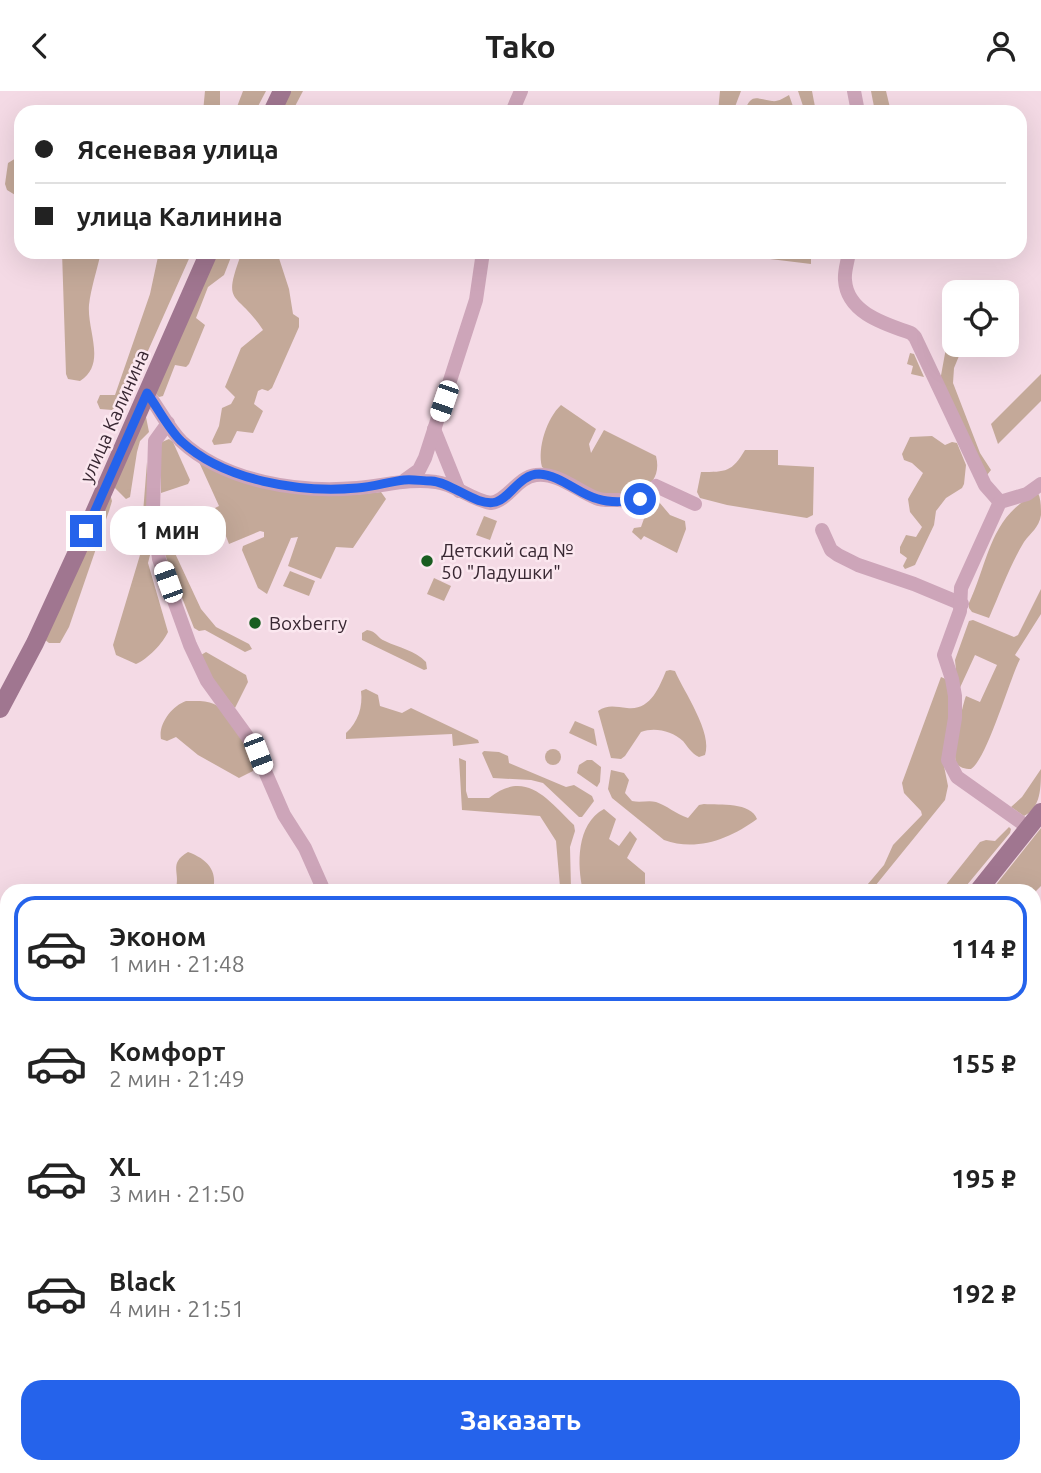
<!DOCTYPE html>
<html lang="ru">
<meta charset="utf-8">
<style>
body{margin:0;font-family:Ubuntu,sans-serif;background:#f6f6f6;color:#222;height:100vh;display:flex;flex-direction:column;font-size:26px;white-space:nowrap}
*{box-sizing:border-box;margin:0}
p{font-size:23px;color:#767676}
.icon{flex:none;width:38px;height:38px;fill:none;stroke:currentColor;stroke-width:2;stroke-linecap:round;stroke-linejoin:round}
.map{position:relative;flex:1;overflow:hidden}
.panel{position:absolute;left:0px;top:793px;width:1041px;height:590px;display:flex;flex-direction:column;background:#fff;border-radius:21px 21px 0 0;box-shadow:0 7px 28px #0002}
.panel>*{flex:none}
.banner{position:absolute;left:14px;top:14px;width:1013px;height:154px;border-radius:21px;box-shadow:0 7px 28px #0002;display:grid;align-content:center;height:154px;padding:0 21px;background:#fff}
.tools{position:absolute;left:942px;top:189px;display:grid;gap:14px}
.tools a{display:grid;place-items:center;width:77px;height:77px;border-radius:14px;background:#fff;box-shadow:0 7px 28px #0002;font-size:35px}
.end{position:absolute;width:32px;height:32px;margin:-16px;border:9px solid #2563eb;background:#fff;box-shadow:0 0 0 4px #fff}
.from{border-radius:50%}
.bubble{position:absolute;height:49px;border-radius:21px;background:#fff;box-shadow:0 7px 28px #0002;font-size:23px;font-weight:600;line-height:49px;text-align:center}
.car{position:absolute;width:21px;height:42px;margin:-21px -10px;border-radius:9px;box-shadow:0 0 5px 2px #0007;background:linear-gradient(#fff 24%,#345 0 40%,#fff 0 76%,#345 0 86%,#fff 0)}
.banner b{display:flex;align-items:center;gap:24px;height:66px;font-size:26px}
.banner b+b{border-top:2px solid #e0e0e0}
.banner i{width:18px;height:18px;background:#222}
ul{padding:12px 0 0;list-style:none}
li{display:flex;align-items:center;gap:21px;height:105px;margin:0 14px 10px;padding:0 7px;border:4px solid transparent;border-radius:21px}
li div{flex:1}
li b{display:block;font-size:26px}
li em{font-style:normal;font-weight:600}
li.on{border-color:#2563eb}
li>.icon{width:63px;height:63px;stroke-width:1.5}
.primary-button{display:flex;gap:14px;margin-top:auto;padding:14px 21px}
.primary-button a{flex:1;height:80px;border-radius:21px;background:#2563eb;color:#fff;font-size:28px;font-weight:600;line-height:80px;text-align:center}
header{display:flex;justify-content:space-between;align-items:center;height:91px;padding:0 21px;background:#fff;font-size:32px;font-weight:600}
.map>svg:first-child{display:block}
</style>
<header><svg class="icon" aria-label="back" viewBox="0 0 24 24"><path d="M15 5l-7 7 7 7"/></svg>Tako<svg class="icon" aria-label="person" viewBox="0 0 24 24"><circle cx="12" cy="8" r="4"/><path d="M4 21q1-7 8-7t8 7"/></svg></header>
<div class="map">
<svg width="1041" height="1382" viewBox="0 0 1041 1382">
<rect width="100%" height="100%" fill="#f4dae5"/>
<g fill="#c4a999">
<polygon points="205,0 220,0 220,21 203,21"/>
<polygon points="243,0 266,0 255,21 235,21"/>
<polygon points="287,0 303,0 292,21 277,21"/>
<polygon points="720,0 741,0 733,21 718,21"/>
<polygon points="798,0 812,0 816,21 805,21"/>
<polygon points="871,0 886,0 891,21 875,21"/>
<path d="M789,4L795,21H744C752,1 756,8 772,10C778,11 784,7 789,4Z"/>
<polygon points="21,64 21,107 20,107 7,99 5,93 8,72"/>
<path d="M62,161H101C97,179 91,197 89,214C87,240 107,273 80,290L68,288L66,283Z"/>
<polygon points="159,161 192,161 127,307 112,319 100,318 97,311 100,304 115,304 150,203"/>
<polygon points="213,161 233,161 224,184 208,196 196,227 205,234 189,273 186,276 175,274 163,305 159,306 153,300"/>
<path d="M242,161H277L289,198L293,223L299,227V236L272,297L268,300L262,298L258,300L254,313L263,320L253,342L237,340L231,352L214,354L212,350L219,335L222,317L231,313L235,306L225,296L241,257L263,239C236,198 221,217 242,161Z"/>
<polygon points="762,161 811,161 811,173 761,167"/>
<polygon points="953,252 960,257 959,265 954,277 953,292 980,362 991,379 987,384 940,290 946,257"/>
<polygon points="910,262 914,263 924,286 911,283 913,275 907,273"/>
<polygon points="1041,283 1041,310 998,353 991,333"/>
<path d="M561,314L596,338L589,353L591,362L604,339L656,365C665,400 624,411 597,402C580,396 556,386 542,376C537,357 547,327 561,314Z"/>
<polygon points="145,321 149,341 140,350 137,361 130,406 126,408 112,394"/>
<polygon points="932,345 945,354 952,351 957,352 966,374 964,393 962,397 946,407 936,420 934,434 915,474 905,478 903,475 907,467 900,462 900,456 906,444 916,446 922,436 910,421 908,408 923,382 912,372 904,369 902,363 910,346"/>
<polygon points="169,348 173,351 190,389 188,393 161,402 161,355 162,351"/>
<path d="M745,359H778V374L814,376L813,424L807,427L727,414L700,407L697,401L701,381C726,381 732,381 745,359Z"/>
<path d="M147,371L151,460L148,472L168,541C163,552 148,568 136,573L116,564L113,554L140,464L129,455L132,441L143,422Z"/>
<polygon points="199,371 353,404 381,401 386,408 353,457 336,456 321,488 288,475 298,446 291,447 267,503 258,497 242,459 243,455 264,446 264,441 260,440 229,453 215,417 219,415"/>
<path d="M1038,402C1041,408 1041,416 1041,424C1039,437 1031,441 1024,451C1010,474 1000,502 989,527L972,521L969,517V512C989,469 990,424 1038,402Z"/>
<polygon points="110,403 112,410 109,420 69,536 60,552 49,552 44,548"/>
<polygon points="654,410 659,411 670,424 685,430 686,438 677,462 644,445 641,449 632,441 634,437 641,436 646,422 642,419 643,414"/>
<polygon points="484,425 497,430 490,449 476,444"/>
<polygon points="166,443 201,518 216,536 249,553 252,558 245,561 205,539 199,540 194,537 162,456 163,444"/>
<polygon points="290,480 315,490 309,505 283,495"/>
<polygon points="434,487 451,495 444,510 427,503"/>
<path d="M1041,498V523L1015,564L1020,568C1009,590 987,668 971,678C965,678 959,677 956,671C952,662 962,615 966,605L980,611L997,574L975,564L958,601L955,569L969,530L973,529L1014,546L1018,544Z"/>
<path d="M367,539C377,540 377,547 385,550C399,557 415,559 426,571L427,578L424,579L362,549V542Z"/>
<polygon points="206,561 246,584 248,591 235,617 211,587 201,564"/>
<path d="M670,579L675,580C684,601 713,642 705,664L699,666C691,662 688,656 683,650C672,640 655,636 641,641L625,665L621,668L611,667L598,620C608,613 616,616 627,617C650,620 659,597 666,580Z"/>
<polygon points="941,586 948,589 950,624 943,670 948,695 945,709 871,800 862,800 884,774 893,754 922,724 921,720 904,702 902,692"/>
<path d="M366,598L378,604L380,615L402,622L411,617L478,649L479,652L453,655L452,643L346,648V642C358,631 363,616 361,600Z"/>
<path d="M186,610C194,610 206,609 214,613C226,619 256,666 253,680L239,687L198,664L176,646L167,650L161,648C158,633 172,615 186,610Z"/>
<polygon points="575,630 594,638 597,655 569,642"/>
<circle cx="553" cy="666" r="8"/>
<polygon points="484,660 499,661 508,665 509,672 566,696 574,694 592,705 594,710 582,726 579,726 543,692 531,689 493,687 482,662"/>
<path d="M459,667L466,670V700L468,707H489C526,678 547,708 574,734L575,740L570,756L571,798L564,800L560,796L556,750L540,725L462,719Z"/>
<polygon points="587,669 592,669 601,676 600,691 597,696 577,682 579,674"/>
<path d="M1041,678C1041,696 1041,717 1024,725L1011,716L1022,706Z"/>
<path d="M611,679L624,682L629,689L625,702L632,710C641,712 648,709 656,711C666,714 676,723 688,727L699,714L704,713C720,714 751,711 757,728C730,748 696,761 664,749L612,707L608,698Z"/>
<path d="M604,718L616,728L609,748L619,755L630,740L637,748L627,767L645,782V800H583C577,774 576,733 604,718Z"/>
<polygon points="1009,736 1011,738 1010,742 962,800 941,800 980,751 986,749 995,750"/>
<polygon points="1041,737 1041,795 1034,802 1034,800 991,800"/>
<path d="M188,761C207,768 218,779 213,800H175C182,782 167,773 188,761Z"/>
<polygon points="7,1242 7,1295 0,1308 0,1266"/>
</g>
<g fill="#77b37b">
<polygon points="1041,984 1041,1382 901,1382 891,1376 1034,1376 1034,989"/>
<polygon points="717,1376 850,1376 860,1382 714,1382"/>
</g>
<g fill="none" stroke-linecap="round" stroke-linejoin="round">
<g stroke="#cda5b9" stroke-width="14">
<polyline points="854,0 858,21"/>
<polyline points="512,21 521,0"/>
<path d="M849,161C848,170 844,180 845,189C847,222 885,233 911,242L915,246L985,394L1000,411"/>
<path d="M147,302C159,317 168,337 181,350C225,391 299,402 357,397C385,395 408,387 436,391C455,393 471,409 491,412C508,410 517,386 536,384C557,381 578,400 596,407C603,410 611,409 618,409C635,410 645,408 656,395L695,413"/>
<polyline points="168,332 155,350 153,419 159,468 190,554 207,590 254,655 284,724 305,757 324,800"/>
<polyline points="434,338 459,400"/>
<polyline points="405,389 419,379 425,367 476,209 483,161"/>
<polyline points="822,439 831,459 838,464 858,474 914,493 962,513"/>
<polyline points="1029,737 957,686 948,669 955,627 955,605 952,588 944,564 960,520 961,497 1000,411 1027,403 1041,393"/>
</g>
<g stroke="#a07690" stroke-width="18">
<polyline points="272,21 282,0"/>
<polyline points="0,618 35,552 76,463 209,161"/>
<polyline points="978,800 1041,721"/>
<polyline points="96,1382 97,1376"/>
</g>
<g stroke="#382732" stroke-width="6">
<g id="rail">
<polyline points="1034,832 1041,825"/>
<polyline points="521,1382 525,1376"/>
</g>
</g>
<use href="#rail" stroke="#fbe7ef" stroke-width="3.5" stroke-dasharray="10" stroke-linecap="butt"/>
</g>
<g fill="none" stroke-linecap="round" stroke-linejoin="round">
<path stroke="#2563eb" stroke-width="9" d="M86,440L147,302C158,317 168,337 181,350C224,390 300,402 357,397C373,396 388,391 404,389C413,388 422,390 431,390C452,391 476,416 496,411C509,408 520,383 539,383C561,384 578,403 598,408C610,412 629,411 640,408"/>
</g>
<g fill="#195d20" stroke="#fbe7ef" stroke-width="2.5">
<circle cx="427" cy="470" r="7"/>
<circle cx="255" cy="532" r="7"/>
</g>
<g text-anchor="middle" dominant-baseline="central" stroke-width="5" stroke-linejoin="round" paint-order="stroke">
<g font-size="19" fill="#382732" stroke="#fbe7ef">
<text transform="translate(114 325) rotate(-66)">улица Калинина</text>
</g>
<g font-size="19" fill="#382732" stroke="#fbe7ef" text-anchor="start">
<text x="441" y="459">Детский сад №<tspan x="441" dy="22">50 "Ладушки"</tspan></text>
<text x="269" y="532">Boxberry</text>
</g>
</g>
</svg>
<div class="tools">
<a><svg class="icon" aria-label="locate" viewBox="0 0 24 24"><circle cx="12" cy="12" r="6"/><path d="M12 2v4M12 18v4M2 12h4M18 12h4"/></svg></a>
</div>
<i class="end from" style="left:640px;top:408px"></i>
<i class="end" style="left:86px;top:440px"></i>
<div class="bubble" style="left:110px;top:415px;width:116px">1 мин</div>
<i class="car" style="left:444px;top:310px;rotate:199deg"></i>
<i class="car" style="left:168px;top:491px;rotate:340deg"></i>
<i class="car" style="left:258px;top:663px;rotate:159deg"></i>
<div class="banner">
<b><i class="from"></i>Ясеневая улица</b>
<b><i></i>улица Калинина</b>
</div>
<section class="panel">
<ul>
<li class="on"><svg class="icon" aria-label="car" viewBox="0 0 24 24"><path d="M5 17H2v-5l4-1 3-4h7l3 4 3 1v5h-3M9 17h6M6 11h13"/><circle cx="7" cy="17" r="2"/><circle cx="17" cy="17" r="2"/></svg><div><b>Эконом</b><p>1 мин · 21:48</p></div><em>114 ₽</em></li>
<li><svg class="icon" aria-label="car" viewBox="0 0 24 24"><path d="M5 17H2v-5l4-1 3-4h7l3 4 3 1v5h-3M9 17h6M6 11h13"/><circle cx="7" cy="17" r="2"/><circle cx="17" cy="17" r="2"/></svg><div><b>Комфорт</b><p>2 мин · 21:49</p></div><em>155 ₽</em></li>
<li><svg class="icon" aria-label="car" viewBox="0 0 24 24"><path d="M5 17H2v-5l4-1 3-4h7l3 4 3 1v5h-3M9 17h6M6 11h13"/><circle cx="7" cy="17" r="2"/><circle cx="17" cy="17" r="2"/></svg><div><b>XL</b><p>3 мин · 21:50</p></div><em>195 ₽</em></li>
<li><svg class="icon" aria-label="car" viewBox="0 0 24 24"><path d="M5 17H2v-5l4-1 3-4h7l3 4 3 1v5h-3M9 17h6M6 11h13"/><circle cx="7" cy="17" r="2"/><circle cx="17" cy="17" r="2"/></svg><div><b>Black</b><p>4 мин · 21:51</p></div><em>192 ₽</em></li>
</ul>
<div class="primary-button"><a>Заказать</a></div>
</section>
</div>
